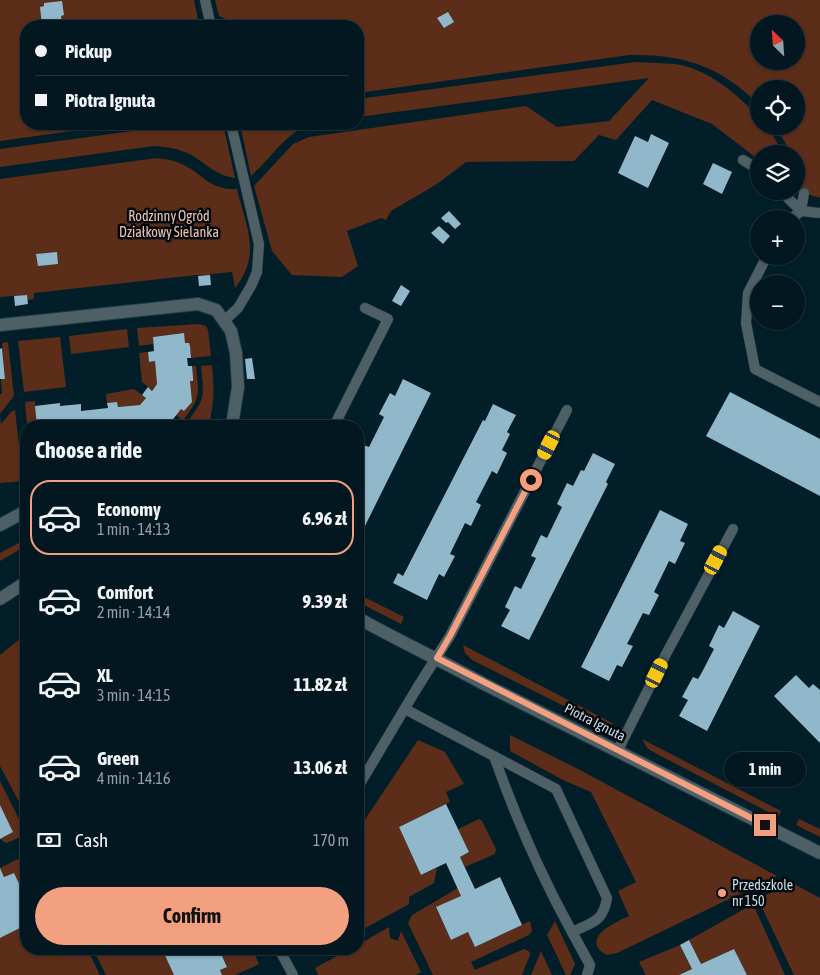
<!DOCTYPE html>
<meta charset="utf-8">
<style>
body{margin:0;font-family:"Asap Condensed",sans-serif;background:#0c2028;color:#f1f3f6;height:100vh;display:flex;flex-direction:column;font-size:19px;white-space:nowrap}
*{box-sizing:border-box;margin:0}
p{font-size:16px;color:#969fa4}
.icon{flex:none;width:28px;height:28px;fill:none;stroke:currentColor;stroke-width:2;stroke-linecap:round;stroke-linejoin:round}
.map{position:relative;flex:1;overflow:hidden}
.side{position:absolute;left:20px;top:420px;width:344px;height:535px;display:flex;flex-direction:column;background:#02171f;border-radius:20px;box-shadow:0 1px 4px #0004,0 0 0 1px #23363d}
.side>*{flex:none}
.banner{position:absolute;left:20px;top:20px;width:344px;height:110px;border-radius:20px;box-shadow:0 1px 4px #0004,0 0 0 1px #23363d;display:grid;align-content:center;height:110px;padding:0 15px;background:#02171f}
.needle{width:32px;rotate:335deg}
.buttons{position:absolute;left:750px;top:15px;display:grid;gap:10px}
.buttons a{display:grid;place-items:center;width:55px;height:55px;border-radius:50%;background:#02171f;box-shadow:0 1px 4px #0004,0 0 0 1px #23363d;font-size:25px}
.end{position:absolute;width:22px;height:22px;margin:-11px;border:6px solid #f2a07f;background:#111;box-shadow:0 0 0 2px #111}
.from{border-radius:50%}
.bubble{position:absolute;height:35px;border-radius:18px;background:#02171f;box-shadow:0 1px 4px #0004,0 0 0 1px #23363d;font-size:16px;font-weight:700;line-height:35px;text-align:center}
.car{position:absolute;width:15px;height:30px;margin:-15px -8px;border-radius:6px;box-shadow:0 0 4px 1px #0007;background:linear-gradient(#f5c518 24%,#345 0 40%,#f5c518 0 76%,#345 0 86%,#f5c518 0)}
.banner b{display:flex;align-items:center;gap:18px;height:48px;font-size:19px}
.banner b+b{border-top:1px solid #23363d}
.banner i{width:12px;height:12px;background:#f1f3f6}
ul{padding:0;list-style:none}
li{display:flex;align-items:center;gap:15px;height:75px;margin:0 10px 8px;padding:0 5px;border:2px solid transparent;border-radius:20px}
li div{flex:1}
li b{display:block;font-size:19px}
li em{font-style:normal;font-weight:700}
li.active{border-color:#f2a07f}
li>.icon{width:45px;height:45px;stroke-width:1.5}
h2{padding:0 15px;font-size:22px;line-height:60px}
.pay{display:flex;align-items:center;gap:12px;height:55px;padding:0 15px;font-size:19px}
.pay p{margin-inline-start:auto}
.action{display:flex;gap:10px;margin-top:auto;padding:10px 15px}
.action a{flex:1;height:58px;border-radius:30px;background:#f2a07f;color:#111;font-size:20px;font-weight:700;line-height:58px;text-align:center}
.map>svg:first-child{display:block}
</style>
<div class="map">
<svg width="820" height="975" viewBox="0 0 820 975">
<rect width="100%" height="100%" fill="#021f29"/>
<g fill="#5c2d19" fill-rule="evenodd">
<polygon points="0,0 194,0 198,20 193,22 192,26 26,26 26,124 123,124 0,141"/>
<path d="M215,0H820V198L796,190V175L799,180L806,176L796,161V154H792L775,126H796V89H759V105C721,66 683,54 629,55L358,93V26H230L233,22L219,16ZM759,24H796V61H759Z"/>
<path d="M636,62C648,63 662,63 675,64C709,69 735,93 759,117V126H767L784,154H759V160L712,124L652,100L616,140L599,135L574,161L466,162L437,184L391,211L386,220L381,218L347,231L358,266L342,277L292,275L272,251L254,186L293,144L309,137L526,106L557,127L609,121L649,78L358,117V99Z"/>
<path d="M184,124H223L235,178C217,176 208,165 193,156C181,149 168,147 154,146L0,167V149Z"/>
<path d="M240,124H310C285,134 271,158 251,176Z"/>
<path d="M157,158C169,159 180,162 191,169C207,180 214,190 237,189C246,227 262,254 235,288L232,272L211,274L210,275H197L34,293V299L27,300L26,295L0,297V179Z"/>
<polygon points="199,324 206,326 208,330 211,356 191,358 189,343 185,343 183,333 153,337 153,344 139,346 137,328"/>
<polygon points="127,329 129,347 71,354 69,336"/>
<polygon points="60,337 66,387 24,392 18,341"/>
<polygon points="8,342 14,396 0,414 1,424 12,411 15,410 23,481 0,483 0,394 2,394 1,379 5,379 2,343"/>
<polygon points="148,352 149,362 155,361 157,384 152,390 142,382 139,353"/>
<path d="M212,365C214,386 215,405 208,426H189L186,424C206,397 204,398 201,366Z"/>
<path d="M192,366H196C199,396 201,396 183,421L176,415L181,409L184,411L191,402L190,381H193Z"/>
<polygon points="134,389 146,398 140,405 118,407 117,402 107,403 106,394"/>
<polygon points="35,401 37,426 27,426 25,402"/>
<polygon points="26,539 26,546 0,561 0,553"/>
<polygon points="358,594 404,617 401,624 358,602"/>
<polygon points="26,634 26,815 0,766 0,655"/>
<polygon points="463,645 614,724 602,725 472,660 465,653"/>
<path d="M510,735L580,770L777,876L617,953L606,955C579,938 616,922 629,916L618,891L636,882L591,792L563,780L510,751Z"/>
<polygon points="642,739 781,811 778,817 653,752 647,748"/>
<polygon points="418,740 445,752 464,784 446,792 450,802 399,827 421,875 437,868 434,883 409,897 409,904 358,932 358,830"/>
<polygon points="0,781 26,833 26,835 6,843 0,839 13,832 0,805"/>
<polygon points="479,819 482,821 496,849 495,854 465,867 460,857 469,852 458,829"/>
<polygon points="799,819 820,829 820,837 796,825"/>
<polygon points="26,855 26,899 14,873 4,877 0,868"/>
<polygon points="792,883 820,898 820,975 794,975 758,899"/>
<polygon points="458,888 461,896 436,908 451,940 468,932 475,947 530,921 532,931 529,935 471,962 475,970 524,949 530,952 530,955 522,975 433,975 408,923 412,915"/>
<polygon points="753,904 785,975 747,975 734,949 701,964 689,940"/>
<polygon points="555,921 575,964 570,975 566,975 547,935"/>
<polygon points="26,925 26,949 87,949 100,975 0,975 0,938"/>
<polygon points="389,927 390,938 398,941 401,931 421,972 415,975 318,975 315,968 350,949 358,949 358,945"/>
<polygon points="680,945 692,969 679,975 646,975 639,962"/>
<polygon points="93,949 162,949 174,975 106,975"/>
<polygon points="219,949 252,949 259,964 235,975 222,975 220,970 227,966"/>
<polygon points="541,951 552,975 531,975"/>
</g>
<g fill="#90b8ca">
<polygon points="62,1 64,15 61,16 62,26 42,26 40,7 44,6 44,3"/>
<polygon points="448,12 454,22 444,28 437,18"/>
<polygon points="26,50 26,63 22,63 20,51"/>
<polygon points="651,134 669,143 648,188 618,173 635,136 648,142"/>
<polygon points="713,163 732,172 722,194 703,184"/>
<polygon points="449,211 461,224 455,229 448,222 446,223 441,218"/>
<polygon points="439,226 450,236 443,244 431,233"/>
<polygon points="57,252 58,264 38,266 36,254"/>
<polygon points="210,275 211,285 199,286 198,276"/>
<polygon points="401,285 410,291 401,306 392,301"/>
<polygon points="27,295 28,304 15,306 14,296"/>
<polygon points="184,333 185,343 189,343 190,346 191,358 187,358 188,366 192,366 193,377 193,381 190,381 192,402 184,411 181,409 170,423 173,425 172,426 37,426 35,406 60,403 60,406 81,404 81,411 108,408 107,403 117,402 118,407 140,405 146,398 142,395 148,387 152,391 157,384 155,361 149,362 148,352 154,351 153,337"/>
<polygon points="2,348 5,379 0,379 0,349"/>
<polygon points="252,358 255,379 247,379 245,359"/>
<polygon points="403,379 431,393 358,540 358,455 363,445 369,447 384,417 379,414 390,393 395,396"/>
<polygon points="730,392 820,439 820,496 706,436"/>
<polygon points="493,404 516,415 507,432 510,434 502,450 507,453 497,474 492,471 476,502 481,505 471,526 465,523 450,554 455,556 444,577 439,574 427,600 393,583 398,573 403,576 483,420 485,421"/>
<polygon points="593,453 615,464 606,482 608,484 529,640 501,626 510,610 505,607 515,586 521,589 536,558 531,556 541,535 547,538 562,507 557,504 567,483 573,486 581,470 584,471"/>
<polygon points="660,510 688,524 680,541 685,543 675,564 669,561 654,592 659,595 649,615 643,613 627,644 633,646 622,667 617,665 609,681 581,667"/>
<polygon points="733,611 760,626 707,731 679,716 688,700 682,697 693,677 698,679 701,674 714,649 709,646 719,625 724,628"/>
<polygon points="796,675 809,688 813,684 820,690 820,743 774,696"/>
<polygon points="446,804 469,852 460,857 475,889 500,877 522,925 475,947 468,932 451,940 436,907 461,896 446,863 421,875 399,827"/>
<polygon points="0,805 13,832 0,839"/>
<polygon points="0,868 4,877 14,873 26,898 26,925 0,938"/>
<polygon points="689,940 701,964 734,949 747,975 679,975 692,969 680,945"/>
<polygon points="162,949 219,949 227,967 220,970 222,975 174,975"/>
</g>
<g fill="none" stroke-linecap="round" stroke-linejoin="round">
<g stroke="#1e3a43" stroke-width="11">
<g id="service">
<polyline points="205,0 211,26"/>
<polyline points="743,160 759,170"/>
<polyline points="781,191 801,211 791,219"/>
<polyline points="804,193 801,211 820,213"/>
<polyline points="767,256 748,293 746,323 755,369 820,402"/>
<polyline points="224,321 238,308 251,286 257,272 259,244 231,124"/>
<polyline points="334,426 388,319 365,308"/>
<path d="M405,709L556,789L607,898C603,922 593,922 572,932C541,876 515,816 494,756"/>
<polyline points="618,750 665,656 733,529"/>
<polyline points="358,787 417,688 450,636 567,410"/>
<polyline points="572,932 590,965 587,975"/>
<polyline points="279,949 293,975"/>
</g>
</g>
<g stroke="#1e3a43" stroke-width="14">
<g id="minor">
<polyline points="0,325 198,304 216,310 231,331 236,353 238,387 233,419 230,426"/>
<polyline points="0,525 26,511"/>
<polyline points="0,599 26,582"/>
<path d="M358,618C399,641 442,661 484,684L820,853"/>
</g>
</g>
<use href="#service" stroke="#4f5f66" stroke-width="10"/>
<use href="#minor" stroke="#4f5f66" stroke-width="12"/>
</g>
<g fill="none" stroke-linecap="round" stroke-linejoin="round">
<polyline stroke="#f2a07f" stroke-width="6" points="531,480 450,636 437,658 765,825"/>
</g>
<circle fill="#f2a07f" stroke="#00080d" stroke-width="2" cx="722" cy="893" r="5"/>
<g text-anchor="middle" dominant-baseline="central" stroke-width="5" stroke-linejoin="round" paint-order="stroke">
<g font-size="14" fill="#f0c3b0" stroke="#00080d">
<text x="169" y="216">Rodzinny Ogród<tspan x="169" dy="16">Działkowy Sielanka</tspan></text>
</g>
<g font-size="14" fill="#c8dde6" stroke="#00080d">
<text transform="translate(595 722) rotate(27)">Piotra Ignuta</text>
</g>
<g font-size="14" fill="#c8dde6" stroke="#00080d" text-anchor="start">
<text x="732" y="885">Przedszkole<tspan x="732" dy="16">nr 150</tspan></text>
</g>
</g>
</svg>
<div class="buttons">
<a><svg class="needle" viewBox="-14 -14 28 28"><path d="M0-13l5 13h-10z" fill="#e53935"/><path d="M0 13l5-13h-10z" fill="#969fa4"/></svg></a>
<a><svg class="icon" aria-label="locate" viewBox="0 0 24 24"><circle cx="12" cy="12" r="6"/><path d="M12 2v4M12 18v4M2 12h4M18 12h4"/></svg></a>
<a><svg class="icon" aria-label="layers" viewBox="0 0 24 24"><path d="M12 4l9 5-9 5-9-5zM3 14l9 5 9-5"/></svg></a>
<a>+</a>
<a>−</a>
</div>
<i class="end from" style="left:531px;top:480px"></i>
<i class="end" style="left:765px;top:825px"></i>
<div class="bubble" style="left:724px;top:752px;width:82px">1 min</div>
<i class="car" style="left:549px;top:445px;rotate:207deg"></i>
<i class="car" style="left:716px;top:560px;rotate:28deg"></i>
<i class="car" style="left:657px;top:673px;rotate:26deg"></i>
<div class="banner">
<b><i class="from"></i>Pickup</b>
<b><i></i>Piotra Ignuta</b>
</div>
<section class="side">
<h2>Choose a ride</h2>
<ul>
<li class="active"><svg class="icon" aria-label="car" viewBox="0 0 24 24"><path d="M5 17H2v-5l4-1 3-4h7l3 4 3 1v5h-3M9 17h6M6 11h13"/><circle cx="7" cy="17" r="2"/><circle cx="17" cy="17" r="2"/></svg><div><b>Economy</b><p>1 min · 14:13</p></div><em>6.96 zł</em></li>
<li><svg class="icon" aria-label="car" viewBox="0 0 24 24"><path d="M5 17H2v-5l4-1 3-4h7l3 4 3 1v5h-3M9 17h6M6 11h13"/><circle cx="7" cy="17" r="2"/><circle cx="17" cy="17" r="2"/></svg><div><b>Comfort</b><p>2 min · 14:14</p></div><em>9.39 zł</em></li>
<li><svg class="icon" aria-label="car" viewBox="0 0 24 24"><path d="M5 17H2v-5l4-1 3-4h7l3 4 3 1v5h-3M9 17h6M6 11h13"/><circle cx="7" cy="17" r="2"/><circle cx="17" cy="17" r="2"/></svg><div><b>XL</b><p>3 min · 14:15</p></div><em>11.82 zł</em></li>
<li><svg class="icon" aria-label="car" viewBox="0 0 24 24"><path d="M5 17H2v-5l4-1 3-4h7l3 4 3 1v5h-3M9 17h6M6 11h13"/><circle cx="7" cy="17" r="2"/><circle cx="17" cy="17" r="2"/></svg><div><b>Green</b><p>4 min · 14:16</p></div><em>13.06 zł</em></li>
</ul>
<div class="pay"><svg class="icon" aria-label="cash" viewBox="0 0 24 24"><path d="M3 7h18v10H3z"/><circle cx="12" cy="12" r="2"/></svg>Cash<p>170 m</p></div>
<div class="action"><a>Confirm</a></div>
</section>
</div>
